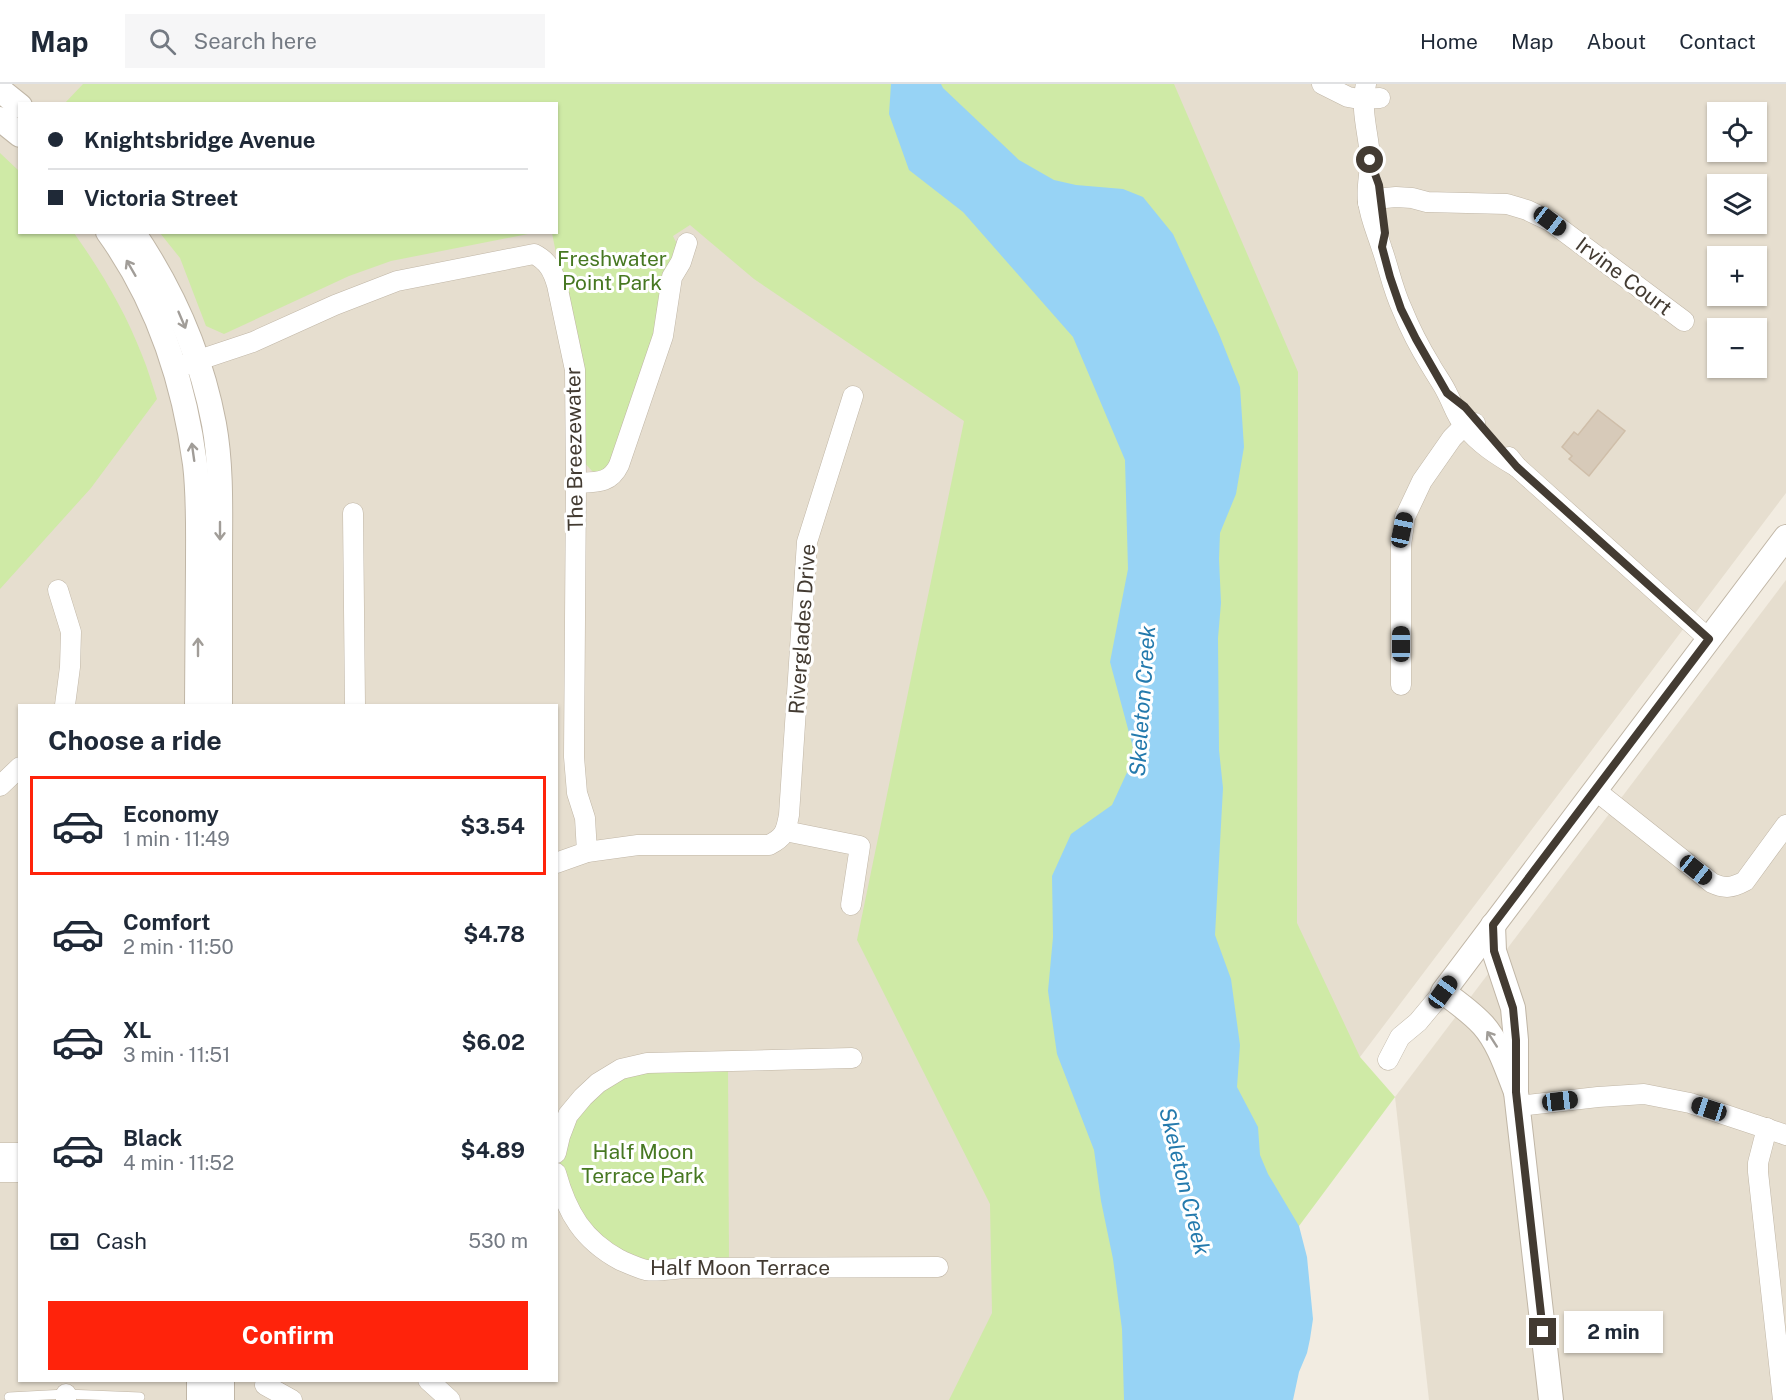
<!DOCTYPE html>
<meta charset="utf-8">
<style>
body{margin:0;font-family:"Public Sans",sans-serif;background:#f6f6f7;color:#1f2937;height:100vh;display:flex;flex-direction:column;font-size:22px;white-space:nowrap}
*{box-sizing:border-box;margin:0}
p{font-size:20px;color:#747a83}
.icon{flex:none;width:33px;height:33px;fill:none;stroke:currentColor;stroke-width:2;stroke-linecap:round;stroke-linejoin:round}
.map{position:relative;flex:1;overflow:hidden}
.details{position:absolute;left:18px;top:620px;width:540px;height:678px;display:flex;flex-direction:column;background:#fff;border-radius:0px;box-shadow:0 2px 4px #0004}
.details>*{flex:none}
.guide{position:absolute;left:18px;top:18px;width:540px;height:132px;border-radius:0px;box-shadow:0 2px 4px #0004;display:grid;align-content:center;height:132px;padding:0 30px;background:#fff}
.controls{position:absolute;left:1707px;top:18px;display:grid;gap:12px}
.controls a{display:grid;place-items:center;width:60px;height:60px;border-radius:0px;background:#fff;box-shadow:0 2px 4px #0004;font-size:30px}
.end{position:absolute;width:27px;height:27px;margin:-14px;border:8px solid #433b32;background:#fff;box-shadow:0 0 0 3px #fff}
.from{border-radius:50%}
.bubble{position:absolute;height:42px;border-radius:0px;background:#fff;box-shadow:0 2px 4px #0004;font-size:20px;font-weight:700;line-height:42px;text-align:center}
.car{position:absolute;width:18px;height:36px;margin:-18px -9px;border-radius:8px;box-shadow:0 0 4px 2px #0007;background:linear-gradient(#222 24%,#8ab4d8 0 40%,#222 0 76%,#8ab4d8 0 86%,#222 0)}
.guide b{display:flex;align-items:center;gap:21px;height:57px;font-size:22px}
.guide b+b{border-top:2px solid #e0e1e3}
.guide i{width:15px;height:15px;background:#1f2937}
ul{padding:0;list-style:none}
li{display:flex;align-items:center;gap:18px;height:99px;margin:0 12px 9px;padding:0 18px;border:3px solid transparent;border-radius:0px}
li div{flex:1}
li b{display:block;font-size:22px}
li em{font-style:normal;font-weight:700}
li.selected{border-color:#ff230b}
li>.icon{width:54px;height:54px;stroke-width:1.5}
h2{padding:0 30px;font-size:27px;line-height:72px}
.pay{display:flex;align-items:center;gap:15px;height:66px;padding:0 30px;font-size:22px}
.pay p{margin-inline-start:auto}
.action{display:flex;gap:12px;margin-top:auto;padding:12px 30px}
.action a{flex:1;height:69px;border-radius:0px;background:#ff230b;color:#fff;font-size:24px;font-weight:700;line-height:69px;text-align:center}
header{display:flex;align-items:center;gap:36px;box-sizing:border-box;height:84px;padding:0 30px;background:#fff;border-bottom:2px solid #e0e1e3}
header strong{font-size:28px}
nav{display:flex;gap:33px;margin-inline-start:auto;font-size:21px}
.search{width:420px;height:54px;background:#f6f6f7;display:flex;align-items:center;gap:15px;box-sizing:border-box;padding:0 21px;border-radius:0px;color:#747a83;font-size:22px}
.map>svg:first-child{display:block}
</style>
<header>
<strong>Map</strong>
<div class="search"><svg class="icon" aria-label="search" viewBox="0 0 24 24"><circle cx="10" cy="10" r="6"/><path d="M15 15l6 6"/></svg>Search here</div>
<nav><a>Home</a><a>Map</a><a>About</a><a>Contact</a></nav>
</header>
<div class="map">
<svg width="1786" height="1316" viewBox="0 0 1786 1316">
<rect width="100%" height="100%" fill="#f2ece1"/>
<g fill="#e6decf" fill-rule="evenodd">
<path d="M0,0H1786V409L1360,973L1187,1316H0ZM20,20H556V148H20ZM1718,28H1756V68H1718ZM1718,100H1756V140H1718ZM1718,172H1756V212H1718ZM1718,244H1756V284H1718ZM20,621H556V1296H20Z"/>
<polygon points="1786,496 1786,1316 1429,1316 1395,1013"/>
</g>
<g fill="#cfeaa6">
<polygon points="83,0 1174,0 1298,288 1297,839 1360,973 1395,1013 1299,1142 1199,1219 1187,1316 949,1316 992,1229 990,1120 857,856 964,337 754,195 690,141 673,152 676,158 677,167 657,235 651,264 613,381 599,389 592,387 583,377 579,285 552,149 556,148 556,20 64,20"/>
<path d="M0,69L19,87L20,148L74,149C101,187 125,227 142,271C148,285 152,300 157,315L91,404L0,505Z"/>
<polygon points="160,149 533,149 391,177 349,192 224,250 206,242 180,174"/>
<polygon points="728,977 729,1183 646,1186 606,1168 557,1089 557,1069 583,1013 621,985"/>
</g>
<polygon fill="#97d3f5" points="891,0 941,0 943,4 1019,76 1054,96 1076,101 1123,105 1143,113 1173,150 1219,250 1240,303 1244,363 1236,410 1220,449 1219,475 1221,519 1218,554 1219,666 1223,704 1215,851 1231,895 1240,961 1237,1003 1258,1043 1260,1071 1268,1090 1299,1142 1307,1173 1313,1235 1310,1255 1307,1269 1299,1288 1293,1316 1124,1316 1122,1245 1113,1175 1101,1117 1094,1066 1057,970 1048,907 1053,853 1052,792 1071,750 1112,721 1135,671 1110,578 1128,485 1125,376 1073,253 963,128 909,86 889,30"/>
<polygon fill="#d7cab9" stroke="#cfbea9" stroke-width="1.5" points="1598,326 1625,347 1589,392 1569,375 1572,372 1562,363 1574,348 1578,351"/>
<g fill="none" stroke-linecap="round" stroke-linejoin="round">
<g stroke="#c0b6a6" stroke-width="10">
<polyline id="service" points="9,1313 66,1310 140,1313"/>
</g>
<g stroke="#c0b6a6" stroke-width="21">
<g id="minor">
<polyline points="1322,0 1348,13 1359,15 1380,14"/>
<path d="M1366,0C1360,25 1368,47 1370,72C1371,87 1366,102 1368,117C1370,134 1377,149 1382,165C1389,185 1393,206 1402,225C1410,245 1420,264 1431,282C1436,291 1443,300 1447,309C1453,320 1456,332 1464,341C1479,360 1497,371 1517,383"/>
<polyline points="1368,119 1385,114 1396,113 1412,114 1427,118 1507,120 1527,126 1550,137 1684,237"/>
<path d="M184,281L253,258L335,221L397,197L534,170C548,177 553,187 557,201L575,286L576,399L574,673L577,709L585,734L587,768"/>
<polyline points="1509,373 1517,383 1709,555"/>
<path d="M576,399C596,398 610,400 619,381L663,252L672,193L681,178L687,159"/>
<polyline points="353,429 355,621"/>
<polyline points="58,506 71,548 70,583 65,621"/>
<polyline points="1401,601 1401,461 1405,433 1422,397 1452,354 1460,346 1475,339"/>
<polyline points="0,702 20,683"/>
<path d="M1595,706L1712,799C1725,805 1732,804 1745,797L1786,741"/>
<polyline points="785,747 860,762 851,821"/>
<path d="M556,779L587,768L638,761H769C785,753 786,747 789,731L807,458L853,312"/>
<polyline points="1388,976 1400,953 1418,938 1443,908"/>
<polyline points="1518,1022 1598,1013 1644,1010 1690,1019 1786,1051"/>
<polyline points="1767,1044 1758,1079 1758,1088 1783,1316"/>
<polyline points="0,1069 20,1069"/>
<polyline points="556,1069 560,1052 568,1031 583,1013 598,999 621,985 647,979 852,974"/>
<polyline points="0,1088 20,1088"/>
<path d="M556,1089C567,1129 583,1156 620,1176C627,1179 638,1184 646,1186C659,1188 675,1184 688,1184L938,1183"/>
<polyline points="428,1296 450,1316"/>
<polyline points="265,1301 292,1316"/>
<polyline points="66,1316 66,1310"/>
</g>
</g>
<g stroke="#c0b6a6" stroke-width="26">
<g id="tertiary">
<polyline points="0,6 20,22"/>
<polyline points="0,35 20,51"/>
<path d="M108,148C157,216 184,298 195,380C199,413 198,447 198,480C198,527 197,574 197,621"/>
<path d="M133,148C173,207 201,271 214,340C222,384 220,431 220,476C220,524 220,573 220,621"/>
<polyline points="1493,841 1494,867 1513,924 1516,956 1516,1008 1551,1316"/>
<path d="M1516,1008C1507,985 1499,959 1483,941C1471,928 1457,918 1443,908L1786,453"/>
<polyline points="199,1296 199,1316"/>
<polyline points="222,1296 222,1316"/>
</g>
</g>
<use href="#service" stroke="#fff" stroke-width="9"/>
<use href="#minor" stroke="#fff" stroke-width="20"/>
<use href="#tertiary" stroke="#fff" stroke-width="24"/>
</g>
<defs><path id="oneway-shaft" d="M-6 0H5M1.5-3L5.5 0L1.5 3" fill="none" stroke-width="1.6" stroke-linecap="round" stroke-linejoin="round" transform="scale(1.5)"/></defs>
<g stroke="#a19d98">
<use href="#oneway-shaft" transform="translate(131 184) rotate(-120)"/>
<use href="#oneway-shaft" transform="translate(182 236) rotate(67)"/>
<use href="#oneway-shaft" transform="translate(193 368) rotate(-98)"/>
<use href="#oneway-shaft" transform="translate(220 447) rotate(90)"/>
<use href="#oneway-shaft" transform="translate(198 563) rotate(-90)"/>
<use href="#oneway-shaft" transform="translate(1492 955) rotate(-123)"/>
</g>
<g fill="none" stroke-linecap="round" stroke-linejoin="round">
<polyline stroke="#433b32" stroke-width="8" points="1370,76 1379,101 1385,149 1382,163 1390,193 1401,225 1416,255 1447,309 1465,323 1517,383 1709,555 1493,841 1494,867 1513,924 1516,956 1516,1008 1543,1248"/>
</g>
<g text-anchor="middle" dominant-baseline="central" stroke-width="6" stroke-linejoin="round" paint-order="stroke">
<g font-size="21" fill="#477822" stroke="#fff">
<text x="612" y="174">Freshwater<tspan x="612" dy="24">Point Park</tspan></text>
<text x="643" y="1067">Half Moon<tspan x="643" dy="24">Terrace Park</tspan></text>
</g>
<g font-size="21" fill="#433b32" stroke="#fff">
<text transform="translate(1624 192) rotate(37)">Irvine Court</text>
<text transform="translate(574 365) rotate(-91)">The Breezewater</text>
<text transform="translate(802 545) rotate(-86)">Riverglades Drive</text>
<text x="740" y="1183">Half Moon Terrace</text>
</g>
<g font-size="22" font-style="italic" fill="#247aad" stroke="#fff">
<text transform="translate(1142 617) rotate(-86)">Skeleton Creek</text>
<text transform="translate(1185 1097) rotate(76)">Skeleton Creek</text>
</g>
</g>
</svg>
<div class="controls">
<a><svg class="icon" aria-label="locate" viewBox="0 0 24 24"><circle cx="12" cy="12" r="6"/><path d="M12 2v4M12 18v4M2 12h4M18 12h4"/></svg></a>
<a><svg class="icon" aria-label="layers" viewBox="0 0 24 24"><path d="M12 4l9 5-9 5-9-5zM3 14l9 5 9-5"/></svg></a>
<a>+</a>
<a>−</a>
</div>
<i class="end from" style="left:1370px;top:76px"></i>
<i class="end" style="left:1543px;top:1248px"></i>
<div class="bubble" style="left:1564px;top:1227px;width:99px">2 min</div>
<i class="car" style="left:1550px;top:137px;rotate:127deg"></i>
<i class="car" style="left:1402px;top:446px;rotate:12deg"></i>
<i class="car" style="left:1401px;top:560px;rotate:0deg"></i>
<i class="car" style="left:1696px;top:786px;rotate:129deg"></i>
<i class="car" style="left:1443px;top:908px;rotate:36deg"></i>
<i class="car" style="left:1560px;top:1017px;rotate:83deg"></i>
<i class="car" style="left:1709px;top:1025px;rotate:288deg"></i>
<div class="guide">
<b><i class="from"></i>Knightsbridge Avenue</b>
<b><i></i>Victoria Street</b>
</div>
<section class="details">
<h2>Choose a ride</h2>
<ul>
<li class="selected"><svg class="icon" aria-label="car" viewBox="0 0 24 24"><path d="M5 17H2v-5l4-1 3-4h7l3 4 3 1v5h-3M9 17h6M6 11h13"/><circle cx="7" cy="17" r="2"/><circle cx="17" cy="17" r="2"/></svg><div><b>Economy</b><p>1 min · 11:49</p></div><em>$3.54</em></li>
<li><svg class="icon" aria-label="car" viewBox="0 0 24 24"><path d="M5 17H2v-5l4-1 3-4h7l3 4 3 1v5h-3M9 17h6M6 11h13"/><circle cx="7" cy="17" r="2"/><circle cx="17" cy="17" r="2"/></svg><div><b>Comfort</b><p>2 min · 11:50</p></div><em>$4.78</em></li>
<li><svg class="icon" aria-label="car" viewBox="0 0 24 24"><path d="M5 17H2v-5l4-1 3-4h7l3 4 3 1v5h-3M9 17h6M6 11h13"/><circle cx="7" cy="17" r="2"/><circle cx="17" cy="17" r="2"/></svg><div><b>XL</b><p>3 min · 11:51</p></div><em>$6.02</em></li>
<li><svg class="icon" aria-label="car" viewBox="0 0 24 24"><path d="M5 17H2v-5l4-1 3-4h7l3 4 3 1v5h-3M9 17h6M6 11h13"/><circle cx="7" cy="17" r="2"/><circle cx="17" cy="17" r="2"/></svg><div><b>Black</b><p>4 min · 11:52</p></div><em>$4.89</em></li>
</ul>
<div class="pay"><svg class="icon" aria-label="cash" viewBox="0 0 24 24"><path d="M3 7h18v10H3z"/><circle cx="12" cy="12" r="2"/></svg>Cash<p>530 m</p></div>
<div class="action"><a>Confirm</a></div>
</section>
</div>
